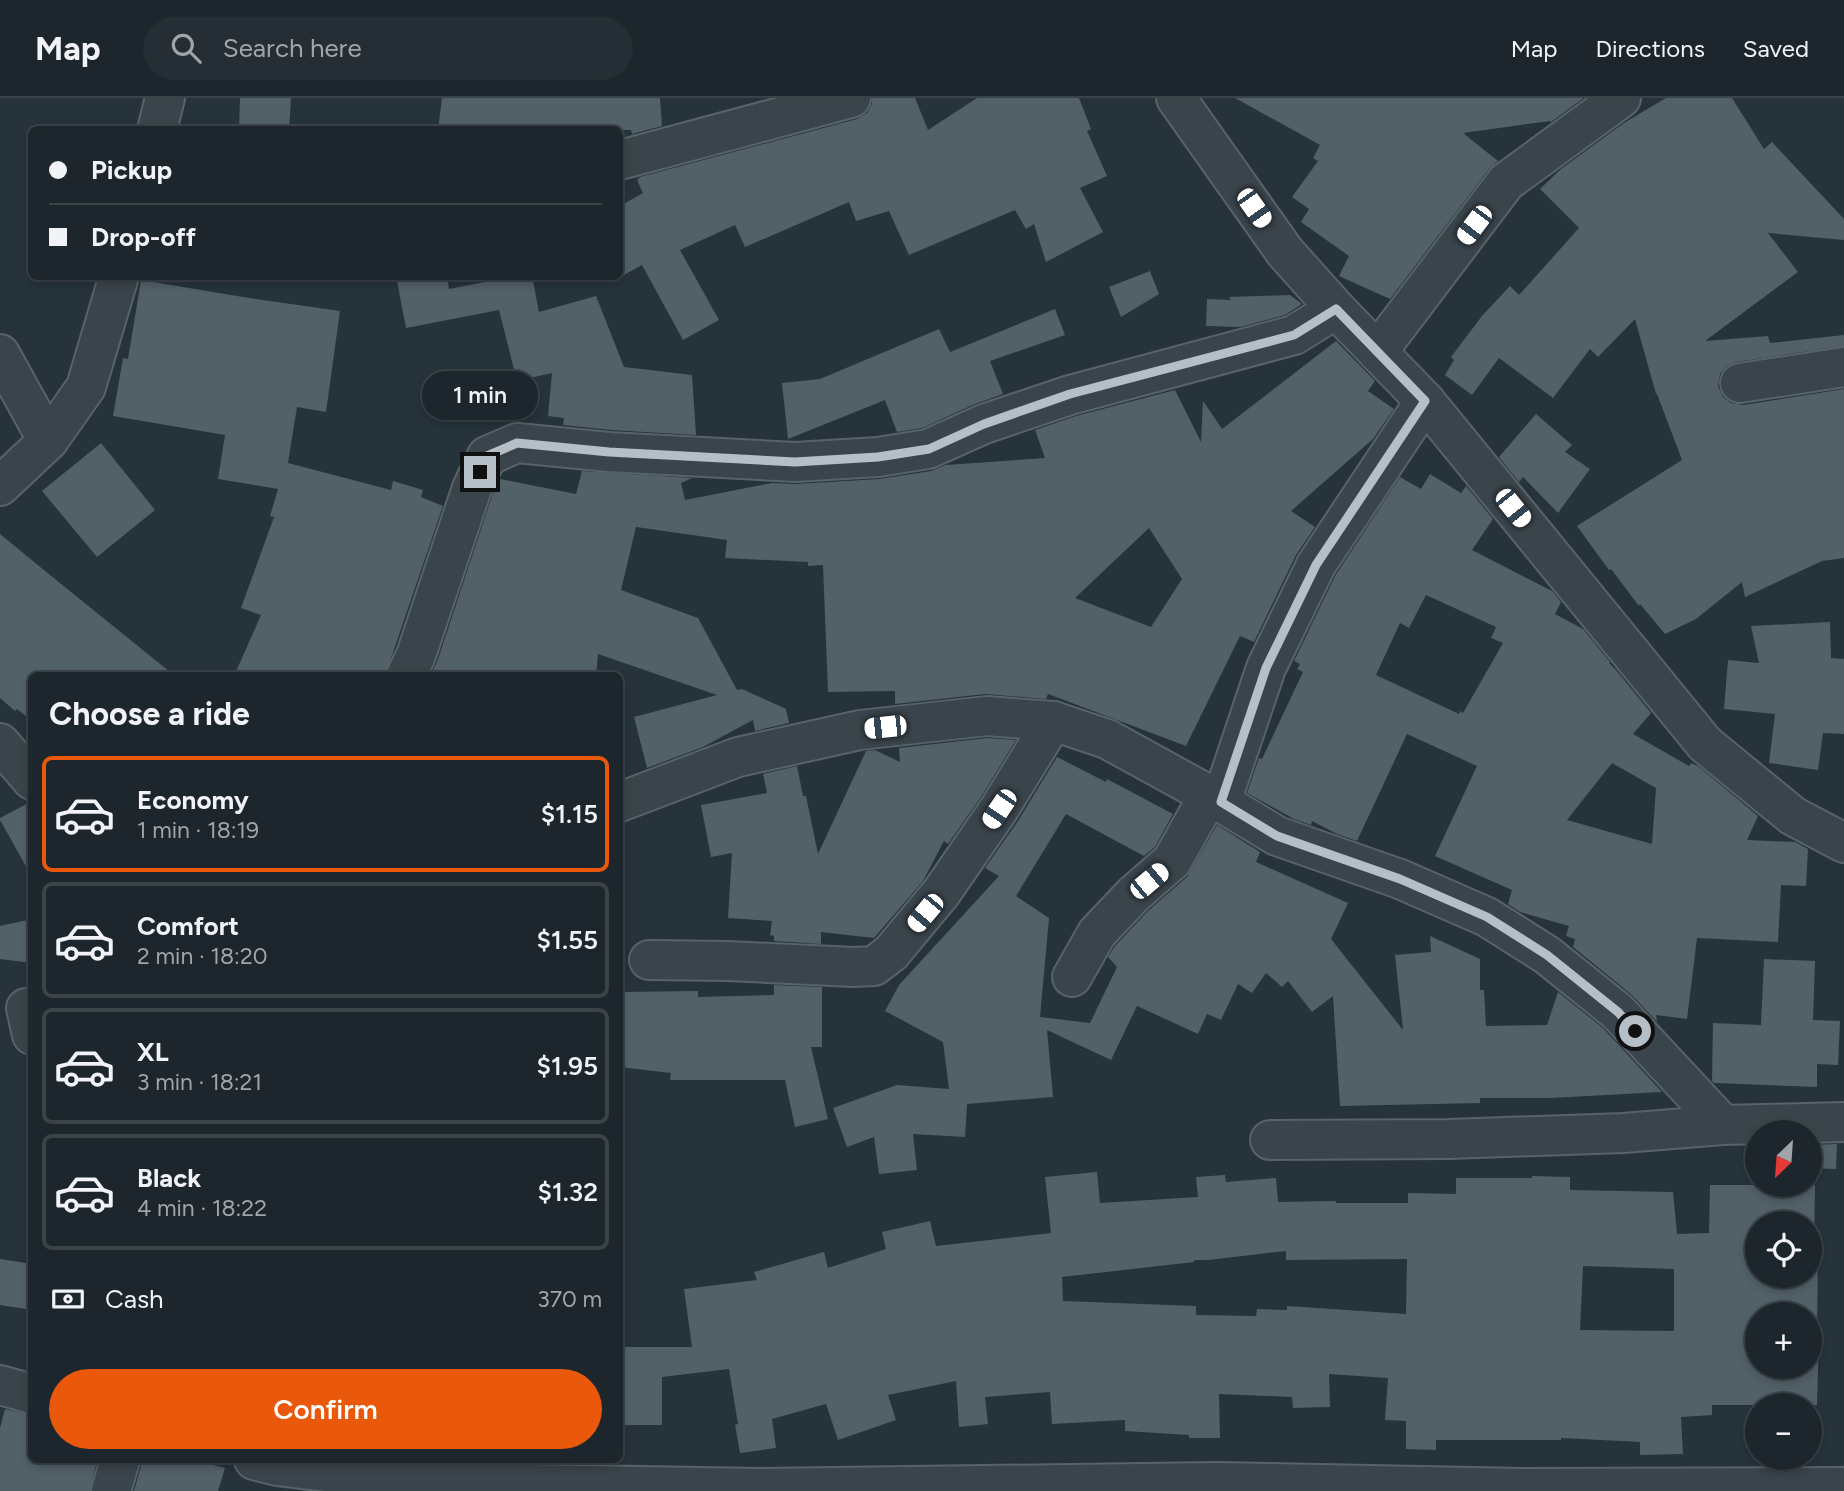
<!DOCTYPE html>
<meta charset="utf-8">
<style>
body{margin:0;font-family:Figtree,sans-serif;background:#252e34;color:#f1f3f6;height:100vh;display:flex;flex-direction:column;font-size:26px;white-space:nowrap}
*{box-sizing:border-box;margin:0}
p{font-size:23px;color:#a0a5a9}
.icon{flex:none;width:38px;height:38px;fill:none;stroke:currentColor;stroke-width:2;stroke-linecap:round;stroke-linejoin:round}
.map{position:relative;flex:1;overflow:hidden}
.drawer{position:absolute;left:28px;top:574px;width:595px;height:791px;display:flex;flex-direction:column;background:#1c262c;border-radius:10px;box-shadow:0 4px 10px #0003,0 0 0 2px #3a4348}
.drawer>*{flex:none}
.top-card{position:absolute;left:28px;top:28px;width:595px;height:154px;border-radius:10px;box-shadow:0 4px 10px #0003,0 0 0 2px #3a4348;display:grid;align-content:center;height:154px;padding:0 21px;background:#1c262c}
.needle{width:46px;rotate:205deg}
.fabs{position:absolute;left:1745px;top:1022px;display:grid;gap:14px}
.fabs a{display:grid;place-items:center;width:77px;height:77px;border-radius:50%;background:#1c262c;box-shadow:0 4px 10px #0003,0 0 0 2px #3a4348;font-size:35px}
.end{position:absolute;width:32px;height:32px;margin:-16px;border:9px solid #b6bfc6;background:#111;box-shadow:0 0 0 4px #111}
.from{border-radius:50%}
.bubble{position:absolute;height:49px;border-radius:24px;background:#1c262c;box-shadow:0 4px 10px #0003,0 0 0 2px #3a4348;font-size:23px;font-weight:600;line-height:49px;text-align:center}
.car{position:absolute;width:21px;height:42px;margin:-21px -10px;border-radius:9px;box-shadow:0 0 5px 2px #0007;background:linear-gradient(#fff 24%,#345 0 40%,#fff 0 76%,#345 0 86%,#fff 0)}
.top-card b{display:flex;align-items:center;gap:24px;height:66px;font-size:26px}
.top-card b+b{border-top:2px solid #3a4348}
.top-card i{width:18px;height:18px;background:#f1f3f6}
ul{padding:0;list-style:none}
li{display:flex;align-items:center;gap:21px;height:116px;margin:0 14px 10px;padding:0 7px;border:4px solid #3a4348;border-radius:10px}
li div{flex:1}
li b{display:block;font-size:26px}
li em{font-style:normal;font-weight:600}
li.on{border-color:#ea580c}
li>.icon{width:63px;height:63px;stroke-width:1.5}
h2{padding:0 21px;font-size:32px;line-height:84px}
.pay{display:flex;align-items:center;gap:18px;height:77px;padding:0 21px;font-size:26px}
.pay p{margin-inline-start:auto}
.primary-button{display:flex;gap:14px;margin-top:auto;padding:14px 21px}
.primary-button a{flex:1;height:80px;border-radius:42px;background:#ea580c;color:#fff;font-size:28px;font-weight:600;line-height:80px;text-align:center}
header{display:flex;align-items:center;gap:42px;box-sizing:border-box;height:98px;padding:0 35px;background:#1c262c;border-bottom:2px solid #3a4348}
header strong{font-size:33px}
nav{display:flex;gap:38px;margin-inline-start:auto;font-size:24px}
.search{width:490px;height:63px;background:#252e34;display:flex;align-items:center;gap:18px;box-sizing:border-box;padding:0 24px;border-radius:38px;color:#a0a5a9;font-size:26px}
.map>svg:first-child{display:block}
</style>
<header>
<strong>Map</strong>
<div class="search"><svg class="icon" aria-label="search" viewBox="0 0 24 24"><circle cx="10" cy="10" r="6"/><path d="M15 15l6 6"/></svg>Search here</div>
<nav><a>Map</a><a>Directions</a><a>Saved</a></nav>
</header>
<div class="map">
<svg width="1844" height="1393" viewBox="0 0 1844 1393">
<rect width="100%" height="100%" fill="#26333b"/>
<g fill="#526068" fill-rule="evenodd">
<polygon points="240,0 291,0 289,32 239,32"/>
<polygon points="442,0 660,0 662,28 632,36 631,32 550,32 508,26 507,32 438,32"/>
<polygon points="872,0 915,0 928,32 977,0 1079,0 1091,31 1087,33 1107,78 1080,90 1103,134 1046,164 1034,126 1026,131 1015,112 909,157 889,113 856,123 849,104 745,149 735,127 680,152 719,222 683,242 642,167 620,179 620,108 643,95 637,82 640,79 857,21 867,15 872,6"/>
<polygon points="1235,0 1584,0 1551,24 1550,23 1463,35 1498,63 1489,71 1390,201 1339,178 1349,158 1301,124 1309,111 1292,99 1318,63 1313,60 1320,47"/>
<polygon points="1666,0 1732,0 1764,51 1772,44 1844,121 1844,142 1768,135 1798,174 1705,243 1768,238 1770,245 1844,237 1844,248 1736,264 1727,268 1720,276 1718,288 1723,299 1731,305 1743,307 1844,291 1844,460 1822,463 1745,499 1742,484 1696,521 1665,536 1640,506 1639,508 1611,471 1609,472 1577,428 1682,362 1657,296 1656,296 1635,221 1598,259 1590,251 1553,300 1499,260 1472,297 1445,277 1454,262 1451,259 1482,218 1510,188 1519,197 1579,130 1540,91 1561,71 1624,25"/>
<polygon points="1150,173 1159,196 1121,219 1109,189"/>
<polygon points="396,178 447,178 449,191 515,178 532,178 539,214 596,198 624,269 692,277 696,337 611,332 563,327 564,320 548,318 552,275 517,283 499,212 406,230"/>
<polygon points="141,182 249,200 340,213 326,314 297,309 288,365 391,392 393,383 423,392 421,399 443,408 385,578 234,578 261,517 241,510 274,419 270,418 278,391 218,381 225,337 113,318 123,260 128,261"/>
<polygon points="1290,197 1302,206 1285,217 1240,229 1206,228 1207,201 1231,202 1229,199"/>
<polygon points="1055,211 1065,237 990,263 1003,296 975,306 922,330 897,334 885,302 788,341 782,285 820,281 939,231 950,254"/>
<path d="M1336,243L1375,283L1368,293L1394,311L1373,341L1291,413L1315,429L1296,457L1254,544L1240,538L1186,648L1048,596L1046,601L985,596L895,606V593L828,594L823,467L808,468V464L725,460L727,442L636,429L621,492L698,520L737,592L742,591L786,611L789,625L755,633L753,622L703,649L647,670L634,619L717,597L598,556L596,578H430L437,564L492,398L500,381L576,396L582,373L692,380L681,385L685,402L772,385L796,386L879,381L931,373L946,367L1045,360L1035,332L1076,318L1175,292L1201,344L1203,303L1222,331ZM1149,430L1182,481L1151,529L1075,500Z"/>
<polygon points="1536,316 1572,347 1565,354 1590,371 1558,415 1523,379 1519,384 1499,359"/>
<polygon points="101,345 155,412 97,459 42,393"/>
<path d="M1430,376L1461,395L1466,388L1493,421L1472,452L1552,493L1561,504L1555,516L1583,531L1610,564L1609,565L1616,572L1651,615L1633,636L1689,668L1691,665L1698,668L1758,718L1747,742L1795,744L1808,751L1806,788L1781,787L1778,844L1697,840L1687,921L1656,917L1657,924L1632,897L1573,849L1575,841L1566,838L1569,828L1520,814L1508,806L1512,792L1435,758L1477,668L1407,636L1357,743L1337,736L1312,723L1311,727L1294,721L1247,695L1259,660L1262,661L1303,574L1297,571L1300,566L1294,563L1335,478L1400,379L1421,391ZM1426,497L1496,529L1491,540L1503,545L1463,615L1460,613L1459,616L1376,577L1400,525L1409,530ZM1612,665L1656,690L1652,746L1567,722Z"/>
<polygon points="0,436 50,477 175,578 32,578 32,623 17,611 15,613 0,600"/>
<polygon points="1830,524 1831,560 1844,561 1844,636 1823,635 1818,672 1769,665 1775,616 1724,611 1728,562 1759,565 1751,528"/>
<polygon points="987,640 1016,642 981,699 948,746 944,743 923,783 874,840 821,834 821,846 774,843 774,838 770,837 772,823 728,820 732,755 711,759 701,707 767,695 763,676 797,668 803,698 806,698 818,756 866,653 875,652 900,664 899,650"/>
<polygon points="1057,659 1106,684 1107,681 1173,716 1155,749 1144,758 1066,716 1016,798 1049,820 1040,919 1090,925 1117,869 1108,859 1115,848 1149,812 1187,779 1217,727 1260,754 1256,764 1348,805 1331,841 1403,932 1395,857 1431,854 1430,838 1480,861 1480,892 1484,892 1486,928 1547,927 1558,894 1603,930 1662,994 1550,1000 1480,1000 1480,1005 1340,1008 1333,898 1312,914 1288,883 1282,889 1266,875 1252,895 1238,886 1221,922 1207,916 1198,936 1137,908 1111,962 1047,932 1053,999 967,1006 965,1039 913,1036 917,1072 879,1076 874,1039 847,1049 833,1010 897,987 949,991 943,944 885,913 899,887 999,778 985,770 1018,723"/>
<polygon points="32,703 32,779 0,722 0,720"/>
<polygon points="32,821 32,865 0,861 0,828"/>
<polygon points="1764,861 1815,863 1813,922 1840,923 1838,967 1817,966 1817,989 1714,985 1712,983 1713,925 1761,927"/>
<polygon points="774,887 822,889 822,949 811,949 828,1021 795,1029 785,982 670,982 671,975 620,969 620,894 698,893 698,899 774,897"/>
<polygon points="1837,1046 1836,1071 1810,1070 1810,1047"/>
<path d="M1097,1074L1100,1105L1198,1099L1196,1079L1225,1077L1226,1084L1276,1080L1278,1104L1336,1103V1105H1408V1095L1456,1096V1080H1532V1078L1570,1079V1092L1673,1094L1677,1136L1709,1135L1710,1087H1815L1814,1150H1818L1817,1234H1819L1817,1307H1712V1317L1681,1319L1683,1356L1640,1357V1344L1561,1340V1342H1436V1352L1406,1351V1323L1385,1322L1388,1280L1329,1276L1330,1309L1293,1310L1292,1299L1219,1296L1220,1340H1189V1337L1125,1333V1322L1052,1326L1050,1294L985,1299L988,1326L959,1329L956,1283L888,1297L896,1322L838,1342L826,1306L772,1321L776,1350L740,1355L735,1327L738,1326L729,1271L662,1279V1327H620V1249H692L684,1191L757,1182L754,1174L824,1154L828,1170L886,1151L882,1134L930,1123L936,1148L1051,1135L1045,1079ZM1757,1125H1810V1178H1757ZM1286,1153V1162L1407,1161L1406,1216L1287,1208V1212L1257,1211L1256,1218L1196,1217V1208L1063,1203L1062,1179L1194,1164V1162H1208ZM1583,1168L1674,1171V1233L1580,1232ZM1757,1216H1810V1269H1757Z"/>
<polygon points="0,1161 32,1166 32,1212 0,1207"/>
<polygon points="5,1311 32,1317 32,1362 97,1362 90,1393 0,1393 0,1330"/>
<polygon points="141,1362 193,1362 225,1370 218,1393 134,1393 141,1368"/>
</g>
<g fill="none" stroke-linecap="round" stroke-linejoin="round">
<g stroke="#586269" stroke-width="42">
<g id="street">
<polyline points="1176,0 1285,154 1336,211 1425,303 1705,646 1793,718 1844,745"/>
<polyline points="157,32 165,0"/>
<polyline points="620,62 851,0"/>
<polyline points="1378,253 1506,84 1621,0"/>
<polyline points="0,256 48,343"/>
<polyline points="1740,285 1844,269"/>
<polyline points="0,388 48,343 86,289 119,178"/>
<polyline points="406,578 416,557 472,390 487,358 517,345 609,354 795,364 878,359 928,351 984,326 1070,297 1294,237 1336,211"/>
<polyline points="0,645 32,682"/>
<polyline points="620,704 738,659 860,632 987,618 1053,623 1107,641 1209,697 1277,738 1400,781 1487,819 1547,857 1618,914 1723,1027"/>
<polyline points="1221,704 1266,570 1316,467 1425,303"/>
<polyline points="649,862 728,863 853,869 874,868 891,855 941,795 999,711 1053,623"/>
<polyline points="1072,879 1097,835 1134,796 1172,763 1209,697"/>
<polyline points="26,910 32,937"/>
<polyline points="1270,1042 1449,1041 1623,1035 1723,1027 1844,1024"/>
<polyline points="0,1287 32,1296"/>
<polyline points="254,1362 277,1368 409,1384 760,1390 1216,1384 1523,1390 1844,1389"/>
<polyline points="111,1393 120,1362"/>
</g>
</g>
<use href="#street" stroke="#3a444b" stroke-width="38"/>
</g>
<g fill="none" stroke-linecap="round" stroke-linejoin="round">
<polyline stroke="#b6bfc6" stroke-width="9" points="480,374 487,358 517,345 609,354 795,364 878,359 929,351 984,326 1070,296 1294,237 1336,211 1425,303 1316,467 1266,570 1221,704 1277,738 1400,781 1487,819 1547,857 1618,914 1635,933"/>
</g>
</svg>
<div class="fabs">
<a><svg class="needle" viewBox="-14 -14 28 28"><path d="M0-13l5 13h-10z" fill="#e53935"/><path d="M0 13l5-13h-10z" fill="#a0a5a9"/></svg></a>
<a><svg class="icon" aria-label="locate" viewBox="0 0 24 24"><circle cx="12" cy="12" r="6"/><path d="M12 2v4M12 18v4M2 12h4M18 12h4"/></svg></a>
<a>+</a>
<a>−</a>
</div>
<i class="end from" style="left:1635px;top:933px"></i>
<i class="end" style="left:480px;top:374px"></i>
<div class="bubble" style="left:422px;top:273px;width:116px">1 min</div>
<i class="car" style="left:1254px;top:110px;rotate:145deg"></i>
<i class="car" style="left:1474px;top:127px;rotate:217deg"></i>
<i class="car" style="left:1513px;top:410px;rotate:141deg"></i>
<i class="car" style="left:885px;top:629px;rotate:264deg"></i>
<i class="car" style="left:999px;top:711px;rotate:214deg"></i>
<i class="car" style="left:1149px;top:783px;rotate:50deg"></i>
<i class="car" style="left:925px;top:815px;rotate:220deg"></i>
<div class="top-card">
<b><i class="from"></i>Pickup</b>
<b><i></i>Drop-off</b>
</div>
<section class="drawer">
<h2>Choose a ride</h2>
<ul>
<li class="on"><svg class="icon" aria-label="car" viewBox="0 0 24 24"><path d="M5 17H2v-5l4-1 3-4h7l3 4 3 1v5h-3M9 17h6M6 11h13"/><circle cx="7" cy="17" r="2"/><circle cx="17" cy="17" r="2"/></svg><div><b>Economy</b><p>1 min · 18:19</p></div><em>$1.15</em></li>
<li><svg class="icon" aria-label="car" viewBox="0 0 24 24"><path d="M5 17H2v-5l4-1 3-4h7l3 4 3 1v5h-3M9 17h6M6 11h13"/><circle cx="7" cy="17" r="2"/><circle cx="17" cy="17" r="2"/></svg><div><b>Comfort</b><p>2 min · 18:20</p></div><em>$1.55</em></li>
<li><svg class="icon" aria-label="car" viewBox="0 0 24 24"><path d="M5 17H2v-5l4-1 3-4h7l3 4 3 1v5h-3M9 17h6M6 11h13"/><circle cx="7" cy="17" r="2"/><circle cx="17" cy="17" r="2"/></svg><div><b>XL</b><p>3 min · 18:21</p></div><em>$1.95</em></li>
<li><svg class="icon" aria-label="car" viewBox="0 0 24 24"><path d="M5 17H2v-5l4-1 3-4h7l3 4 3 1v5h-3M9 17h6M6 11h13"/><circle cx="7" cy="17" r="2"/><circle cx="17" cy="17" r="2"/></svg><div><b>Black</b><p>4 min · 18:22</p></div><em>$1.32</em></li>
</ul>
<div class="pay"><svg class="icon" aria-label="cash" viewBox="0 0 24 24"><path d="M3 7h18v10H3z"/><circle cx="12" cy="12" r="2"/></svg>Cash<p>370 m</p></div>
<div class="primary-button"><a>Confirm</a></div>
</section>
</div>
